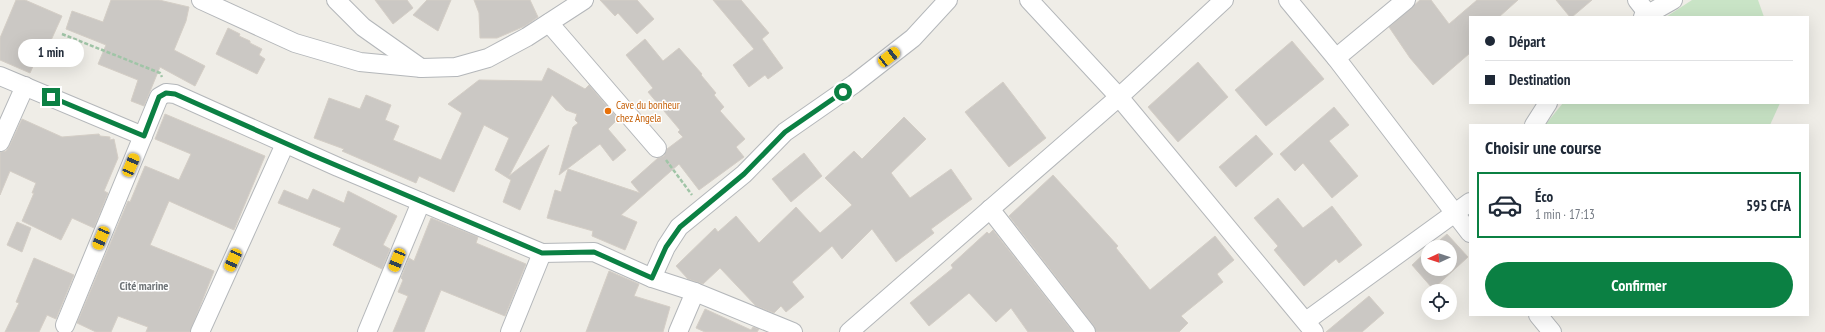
<!DOCTYPE html>
<html lang="fr">
<meta charset="utf-8">
<style>
body{margin:0;font-family:"PT Sans Narrow",sans-serif;background:#f6f6f7;color:#1f2937;height:100vh;display:flex;flex-direction:column;font-size:15px;white-space:nowrap}
*{box-sizing:border-box;margin:0}
p{font-size:13px;color:#747a83}
.icon{flex:none;width:22px;height:22px;fill:none;stroke:currentColor;stroke-width:2;stroke-linecap:round;stroke-linejoin:round}
.map{position:relative;flex:1;overflow:hidden}
.sheet{position:absolute;left:1469px;top:124px;width:340px;height:192px;display:flex;flex-direction:column;background:#fff;border-radius:0px;box-shadow:0 4px 16px #0002}
.sheet>*{flex:none}
.top-card{position:absolute;left:1469px;top:16px;width:340px;height:88px;border-radius:0px;box-shadow:0 4px 16px #0002;display:grid;align-content:center;height:88px;padding:0 16px;background:#fff}
.needle{width:26px;rotate:266deg}
.buttons{position:absolute;left:1421px;top:240px;display:grid;gap:8px}
.buttons a{display:grid;place-items:center;width:36px;height:36px;border-radius:50%;background:#fff;box-shadow:0 4px 16px #0002;font-size:20px}
.end{position:absolute;width:18px;height:18px;margin:-9px;border:5px solid #0b8043;background:#fff;box-shadow:0 0 0 2px #fff}
.from{border-radius:50%}
.bubble{position:absolute;height:28px;border-radius:14px;background:#fff;box-shadow:0 4px 16px #0002;font-size:13px;font-weight:600;line-height:28px;text-align:center}
.car{position:absolute;width:12px;height:24px;margin:-12px -6px;border-radius:5px;box-shadow:0 0 3px 1px #0007;background:linear-gradient(#f5c518 24%,#345 0 40%,#f5c518 0 76%,#345 0 86%,#f5c518 0)}
.top-card b{display:flex;align-items:center;gap:14px;height:38px;font-size:15px}
.top-card b+b{border-top:1px solid #e0e1e3}
.top-card i{width:10px;height:10px;background:#1f2937}
ul{padding:0;list-style:none}
li{display:flex;align-items:center;gap:12px;height:66px;margin:0 8px 6px;padding:0 8px;border:2px solid #e0e1e3;border-radius:0px}
li div{flex:1}
li b{display:block;font-size:15px}
li em{font-style:normal;font-weight:600}
li.selected{border-color:#0b8043}
li>.icon{width:36px;height:36px;stroke-width:1.5}
h2{padding:0 16px;font-size:18px;line-height:48px}
.button{display:flex;gap:8px;margin-top:auto;padding:8px 16px}
.button a{flex:1;height:46px;border-radius:24px;background:#0b8043;color:#fff;font-size:16px;font-weight:600;line-height:46px;text-align:center}
.map>svg:first-child{display:block}
</style>
<div class="map">
<svg width="1825" height="332" viewBox="0 0 1825 332">
<rect width="100%" height="100%" fill="#efede7"/>
<g fill="#c9e4c6">
<polygon points="1692,0 1758,0 1764,17 1666,17"/>
<polygon points="1563,103 1780,103 1770,125 1545,125"/>
</g>
<g fill="#cbc8c4" stroke="#d4cec6">
<polygon points="16,0 25,0 62,16 43,58 38,55 30,73 0,60 0,38"/>
<polygon points="111,0 159,0 189,7 186,21 174,50 205,66 195,86 160,67 144,106 131,101 138,80 98,64 106,45 66,29 72,11 103,22"/>
<polygon points="375,0 407,0 413,8 393,24"/>
<polygon points="427,0 451,0 438,31 413,15"/>
<polygon points="474,0 530,0 538,17 525,26 497,38 480,38 479,13"/>
<polygon points="600,0 637,0 654,19 637,34 618,13 615,16"/>
<polygon points="713,0 741,0 769,33 762,39 783,68 768,79 765,75 749,87 733,65 754,49"/>
<polygon points="1420,0 1431,0 1449,24 1477,0 1518,0 1499,17 1470,17 1470,53 1433,85 1410,58 1389,27"/>
<polygon points="1556,0 1592,0 1572,17 1570,17"/>
<polygon points="228,28 240,34 239,36 250,41 250,43 262,49 259,55 265,59 257,74 216,54"/>
<polygon points="645,39 663,61 679,48 702,74 701,75 716,93 714,95 724,107 720,111 745,139 736,147 744,157 699,190 679,164 621,215 637,222 625,250 592,236 593,231 547,218 555,190 561,192 568,169 640,193 631,182 658,158 664,156 667,149 683,137 678,132 680,130 648,92 653,88 626,55"/>
<polygon points="1292,41 1324,79 1266,126 1235,90"/>
<polygon points="1198,62 1228,97 1178,142 1148,107"/>
<polygon points="548,68 585,89 589,85 618,119 608,129 626,150 613,161 600,144 559,175 573,127 578,123 575,120 577,114 566,110 552,95 509,176 549,145 520,210 503,202 511,180 495,170 509,138 484,125 454,192 419,176 416,183 342,151 344,149 314,138 329,98 360,109 366,95 391,105 385,120 399,126 393,140 441,160 462,113 448,104 479,80 542,81"/>
<polygon points="1003,82 1046,138 1009,167 965,112"/>
<polygon points="1334,107 1349,125 1329,141 1358,176 1332,198 1303,163 1295,171 1280,154"/>
<polygon points="165,114 265,156 234,230 169,201 150,245 214,271 190,332 146,332 148,327 118,316 111,332 96,332 77,323 128,201 130,202 145,166 179,180 191,154 155,139"/>
<polygon points="904,117 926,139 891,173 910,198 951,169 972,199 931,229 934,233 896,262 872,229 842,259 832,246 792,282 804,297 786,312 781,306 774,313 756,306 720,268 703,284 688,279 676,266 715,228 718,232 736,216 759,243 796,207 820,233 852,205 825,178 854,151 862,159"/>
<polygon points="22,119 62,137 99,134 100,136 110,137 110,140 114,139 118,158 104,191 108,193 94,228 72,218 61,240 22,221 34,193 32,193 36,183 10,171 0,195 0,152 6,151 9,147"/>
<polygon points="1256,135 1273,154 1236,187 1219,167"/>
<polygon points="804,153 822,176 791,202 772,179"/>
<polygon points="1053,175 1118,246 1116,248 1150,290 1215,236 1234,260 1217,274 1223,282 1181,316 1188,323 1179,332 1096,332 1094,326 1009,216"/>
<polygon points="313,189 344,203 348,191 397,216 383,245 390,249 382,269 333,245 341,228 278,203 284,190 308,200"/>
<polygon points="1278,198 1303,228 1332,206 1362,245 1339,263 1336,259 1304,286 1274,250 1278,246 1254,218"/>
<polygon points="431,218 478,237 476,243 526,264 505,316 441,290 424,332 393,332 408,296 398,292 403,280 401,278 409,258 414,261"/>
<polygon points="17,222 31,228 22,252 7,245"/>
<polygon points="993,230 1073,332 1028,332 1011,308 996,322 969,293 929,326 910,303 953,268 951,265 987,232 989,234"/>
<polygon points="1447,234 1468,257 1433,289 1412,265 1428,250 1428,269 1450,269 1450,247 1432,247"/>
<polygon points="34,258 74,275 56,319 47,315 39,332 5,332 19,303 16,302"/>
<polygon points="609,271 639,284 634,296 670,307 663,332 586,332"/>
<polygon points="1369,296 1384,313 1362,332 1326,332"/>
<polygon points="705,309 751,330 753,327 759,329 757,332 705,332 696,328"/>
</g>
<g fill="none" stroke-linecap="round" stroke-linejoin="round">
<g stroke="#b4b7ba" stroke-width="20">
<g id="street">
<polyline points="201,0 295,43 360,62 422,68 456,67 488,58 527,37 584,0"/>
<polyline points="336,0 363,27 421,68"/>
<polyline points="1029,0 1119,97 1314,332"/>
<polyline points="1288,0 1336,58 1470,233"/>
<polyline points="1637,0 1648,14"/>
<polyline points="1643,17 1673,0"/>
<polyline points="549,23 657,148"/>
<polyline points="1336,58 1406,0"/>
<polyline points="0,76 143,136"/>
<polyline points="1534,125 1548,103"/>
<polyline points="0,142 25,86"/>
<polyline points="990,209 1086,332"/>
<polyline points="652,278 666,247 679,227 744,174 785,132 854,84 913,38 948,0"/>
<polyline points="1538,315 1552,332"/>
<polyline points="1306,321 1470,202"/>
<polyline points="65,325 159,97 166,93 175,94 338,167 542,253 594,252 652,278 695,292 793,332"/>
<polyline points="200,332 285,144"/>
<polyline points="367,332 421,202"/>
<polyline points="510,332 542,253"/>
<polyline points="678,332 695,292"/>
<polyline points="849,332 1119,97 1224,0"/>
</g>
</g>
<g stroke="#a0c5a7" stroke-width="2.5" stroke-dasharray="4 2" stroke-linecap="butt">
<polyline points="62,34 160,73 162,77"/>
<polyline points="666,160 692,195"/>
</g>
<use href="#street" stroke="#fff" stroke-width="18"/>
</g>
<g fill="none" stroke-linecap="round" stroke-linejoin="round">
<polyline stroke="#0b8043" stroke-width="5" points="51,97 144,136 159,97 166,93 175,94 312,155 542,253 594,252 652,278 666,247 680,227 744,174 785,132 843,92"/>
</g>
<circle fill="#e8710a" stroke="#fff" stroke-width="1.5" cx="608" cy="111" r="4"/>
<g text-anchor="middle" dominant-baseline="central" stroke-width="3" stroke-linejoin="round" paint-order="stroke">
<g font-size="11" fill="#c56008" stroke="#fff" text-anchor="start">
<text x="616" y="105">Cave du bonheur<tspan x="616" dy="13">chez Angela</tspan></text>
</g>
<g font-size="12" font-weight="bold" fill="#707578" stroke="#fff">
<text x="144" y="285">Cité marine</text>
</g>
</g>
</svg>
<div class="buttons">
<a><svg class="needle" viewBox="-14 -14 28 28"><path d="M0-13l5 13h-10z" fill="#e53935"/><path d="M0 13l5-13h-10z" fill="#747a83"/></svg></a>
<a><svg class="icon" aria-label="locate" viewBox="0 0 24 24"><circle cx="12" cy="12" r="6"/><path d="M12 2v4M12 18v4M2 12h4M18 12h4"/></svg></a>
</div>
<i class="end from" style="left:843px;top:92px"></i>
<i class="end" style="left:51px;top:97px"></i>
<div class="bubble" style="left:18px;top:39px;width:66px">1 min</div>
<i class="car" style="left:889px;top:57px;rotate:52deg"></i>
<i class="car" style="left:131px;top:165px;rotate:23deg"></i>
<i class="car" style="left:101px;top:238px;rotate:203deg"></i>
<i class="car" style="left:233px;top:260px;rotate:204deg"></i>
<i class="car" style="left:397px;top:260px;rotate:202deg"></i>
<div class="top-card">
<b><i class="from"></i>Départ</b>
<b><i></i>Destination</b>
</div>
<section class="sheet">
<h2>Choisir une course</h2>
<ul>
<li class="selected"><svg class="icon" aria-label="car" viewBox="0 0 24 24"><path d="M5 17H2v-5l4-1 3-4h7l3 4 3 1v5h-3M9 17h6M6 11h13"/><circle cx="7" cy="17" r="2"/><circle cx="17" cy="17" r="2"/></svg><div><b>Éco</b><p>1 min · 17:13</p></div><em>595 CFA</em></li>
</ul>
<div class="button"><a>Confirmer</a></div>
</section>
</div>
